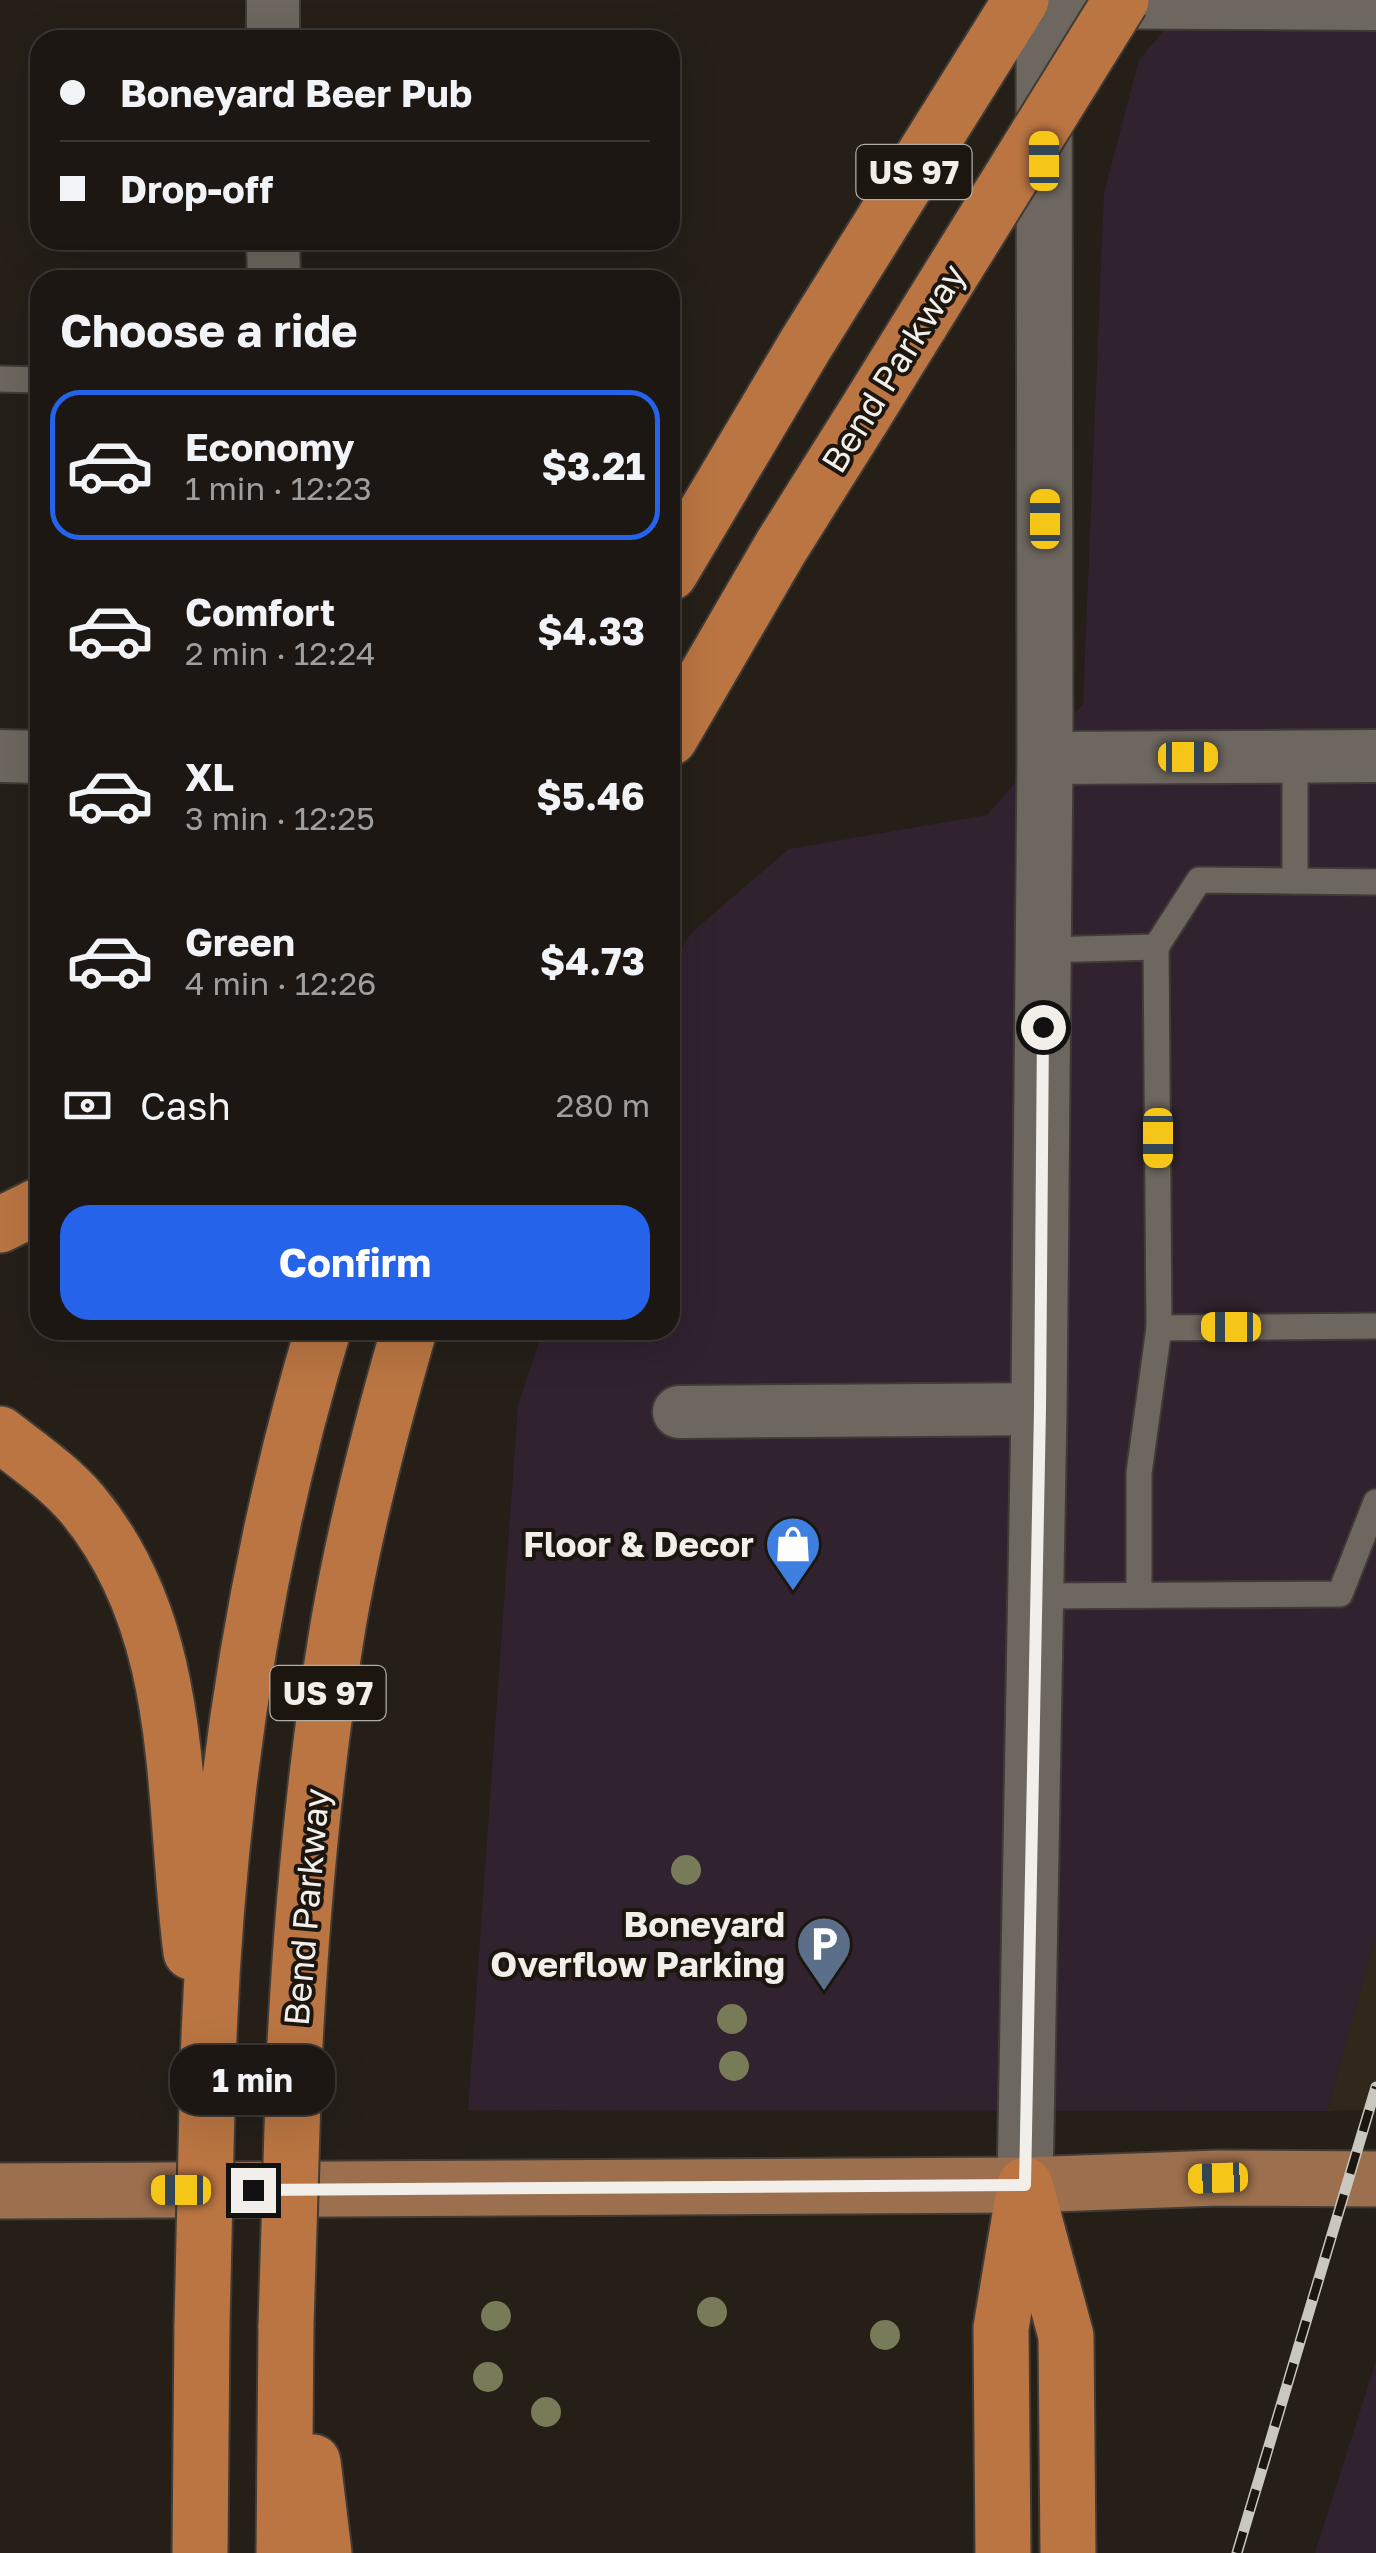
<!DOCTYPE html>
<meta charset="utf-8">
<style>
body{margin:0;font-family:"Golos Text",sans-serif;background:#25201b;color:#f1f3f6;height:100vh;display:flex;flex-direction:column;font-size:38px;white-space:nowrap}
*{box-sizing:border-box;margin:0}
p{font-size:32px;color:#a09f9f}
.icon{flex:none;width:55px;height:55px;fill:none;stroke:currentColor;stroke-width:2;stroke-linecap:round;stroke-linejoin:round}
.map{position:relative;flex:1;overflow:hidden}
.side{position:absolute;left:30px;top:270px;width:650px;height:1070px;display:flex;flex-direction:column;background:#1c1712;border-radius:30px;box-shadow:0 10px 40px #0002,0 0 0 2px #3a3632}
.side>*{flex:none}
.hud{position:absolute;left:30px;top:30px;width:650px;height:220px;border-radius:30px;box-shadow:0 10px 40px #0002,0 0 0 2px #3a3632;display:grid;align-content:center;height:220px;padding:0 30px;background:#1c1712}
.end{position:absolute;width:45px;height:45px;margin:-22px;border:12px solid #f2eee9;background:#111;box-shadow:0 0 0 5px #111}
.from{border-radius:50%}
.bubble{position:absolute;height:70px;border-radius:30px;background:#1c1712;box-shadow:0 10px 40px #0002,0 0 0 2px #3a3632;font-size:32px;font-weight:700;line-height:70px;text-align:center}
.car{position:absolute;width:30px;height:60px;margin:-30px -15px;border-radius:12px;box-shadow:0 0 8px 2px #0007;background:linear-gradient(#f5c518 24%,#345 0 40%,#f5c518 0 76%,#345 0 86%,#f5c518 0)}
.hud b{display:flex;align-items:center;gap:35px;height:95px;font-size:38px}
.hud b+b{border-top:2px solid #3a3632}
.hud i{width:25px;height:25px;background:#f1f3f6}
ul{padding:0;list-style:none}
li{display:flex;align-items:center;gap:30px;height:150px;margin:0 20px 15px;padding:0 10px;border:5px solid transparent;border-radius:30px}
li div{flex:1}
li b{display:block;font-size:38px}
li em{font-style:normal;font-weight:700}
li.on{border-color:#2563eb}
li>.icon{width:90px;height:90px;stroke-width:1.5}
h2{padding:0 30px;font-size:45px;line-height:120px}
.pay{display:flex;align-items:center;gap:25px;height:110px;padding:0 30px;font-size:38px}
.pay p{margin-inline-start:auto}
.action{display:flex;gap:20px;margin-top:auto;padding:20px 30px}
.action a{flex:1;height:115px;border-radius:30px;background:#2563eb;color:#fff;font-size:40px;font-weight:700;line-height:115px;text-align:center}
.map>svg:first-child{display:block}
</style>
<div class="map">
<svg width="1376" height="2553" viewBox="0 0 1376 2553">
<rect width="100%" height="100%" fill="#251f18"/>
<g fill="#30222f">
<polygon points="1189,0 1376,0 1376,1936 1327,2111 468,2110 518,1405 543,1330 670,1330 670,966 691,933 789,849 987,815 1083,704 1104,193 1139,60"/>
<polygon points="1376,2361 1376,2553 1315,2553"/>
</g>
<polygon fill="#31271b" points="1376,1936 1376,2109 1327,2111 1353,2017"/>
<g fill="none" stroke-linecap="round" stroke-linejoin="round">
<g stroke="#403b36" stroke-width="29">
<g id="lane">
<polyline points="0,379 40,380"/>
<polyline points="1295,757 1295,881"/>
<polyline points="1156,947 1159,1328 1376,1326"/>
<polyline points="1043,950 1156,947 1199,880 1376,882"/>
<polyline points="1139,1595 1139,1473 1159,1328"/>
<polyline points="1036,1596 1340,1594 1376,1502"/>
</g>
</g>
<g stroke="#403b36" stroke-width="56">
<g id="street">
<polyline points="273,0 273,40"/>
<polyline points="1044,2 1376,4"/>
<polyline points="273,240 274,280"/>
<polyline points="0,756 40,757"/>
<polyline points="1045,758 1376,756"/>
<polyline points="679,1412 1039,1409"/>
</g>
</g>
<g stroke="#403b36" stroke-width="59">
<polyline id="secondary" points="1025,2185 1039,1409 1045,758 1044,0"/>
</g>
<g stroke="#403b36" stroke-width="59">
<polyline id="primary" points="0,2191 1025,2185 1218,2178 1376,2179"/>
</g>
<g stroke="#403b36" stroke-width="59">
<g id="highway">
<polyline points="670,573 806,344 1021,0"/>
<polyline points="670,738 781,547 864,415"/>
<polyline points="0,1225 40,1205"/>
<path d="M0,1434C28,1456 59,1477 82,1504C188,1631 171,1798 191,1952"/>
<path d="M208,2063C216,1817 252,1566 323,1330"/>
<path d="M294,2064C301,1917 314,1771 338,1626C355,1526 381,1427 409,1330"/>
<polyline points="1025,2185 1066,2336 1068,2553"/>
<polyline points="313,2462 324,2553"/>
<polyline points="200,2553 202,2325"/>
<polyline points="284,2553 286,2325"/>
<polyline points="1003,2553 1001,2328 1022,2203"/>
</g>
</g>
<use href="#lane" stroke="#6e675f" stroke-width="25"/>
<use href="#street" stroke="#6e675f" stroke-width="52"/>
<use href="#secondary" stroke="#6e675f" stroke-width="55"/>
<use href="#primary" stroke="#9c6f4e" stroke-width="55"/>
<use href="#highway" stroke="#ba7542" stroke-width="55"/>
<g stroke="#cac6c0" stroke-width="11">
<polyline id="rail" points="1237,2553 1376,2087"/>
</g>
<use href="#rail" stroke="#1c160f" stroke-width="8" stroke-dasharray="22" stroke-linecap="butt"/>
<g stroke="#403b36" stroke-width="59" stroke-linecap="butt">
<g id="highway-bridge">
<polyline points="864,415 1121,0"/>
<polyline points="202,2325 208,2063"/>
<polyline points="286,2325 294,2064"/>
</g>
</g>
<use href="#highway-bridge" stroke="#ba7542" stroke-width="55"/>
</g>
<g fill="#787b57">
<circle cx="686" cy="1870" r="15"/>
<circle cx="732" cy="2019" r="15"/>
<circle cx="734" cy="2066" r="15"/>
<circle cx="712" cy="2312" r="15"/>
<circle cx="496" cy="2316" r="15"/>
<circle cx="885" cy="2335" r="15"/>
<circle cx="488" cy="2377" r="15"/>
<circle cx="546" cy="2412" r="15"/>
</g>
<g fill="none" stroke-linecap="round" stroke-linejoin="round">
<polyline stroke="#f2eee9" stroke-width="12" points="253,2190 1025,2185 1040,1409 1043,1027"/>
</g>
<defs>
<g id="shop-pin" transform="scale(2.875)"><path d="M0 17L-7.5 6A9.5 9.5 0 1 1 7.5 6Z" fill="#3f7fe0" stroke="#1c160f"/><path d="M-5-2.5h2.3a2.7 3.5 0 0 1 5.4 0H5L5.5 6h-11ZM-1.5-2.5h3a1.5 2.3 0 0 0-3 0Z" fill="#fff"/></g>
<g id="parking-pin" transform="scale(2.875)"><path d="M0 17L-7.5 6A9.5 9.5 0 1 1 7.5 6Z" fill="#5c6f8a" stroke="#1c160f"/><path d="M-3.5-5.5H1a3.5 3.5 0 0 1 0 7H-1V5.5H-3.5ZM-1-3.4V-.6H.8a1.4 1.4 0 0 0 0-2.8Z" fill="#fff"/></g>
</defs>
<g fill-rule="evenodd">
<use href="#shop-pin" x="793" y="1544"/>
<use href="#parking-pin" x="824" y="1944"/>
</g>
<g text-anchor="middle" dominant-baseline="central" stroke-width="8" stroke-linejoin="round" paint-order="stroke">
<g fill="#1c160f" stroke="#b2ada8" stroke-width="2.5">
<rect x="856.5" y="145" width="115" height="54" rx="8"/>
<rect x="270.5" y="1666" width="115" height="54" rx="8"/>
</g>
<g font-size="32" font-weight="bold" fill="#f2eee9">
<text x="914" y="172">US 97</text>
<text x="328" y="1693">US 97</text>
</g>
<g font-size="35" fill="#f2eee9" stroke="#1c160f">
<text transform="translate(893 368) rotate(-58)">Bend Parkway</text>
<text transform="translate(306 1907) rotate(-85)">Bend Parkway</text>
</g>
<g font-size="35" font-weight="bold" fill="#f2eee9" stroke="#1c160f" text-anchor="end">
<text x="754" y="1544">Floor &amp; Decor</text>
<text x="785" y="1924">Boneyard<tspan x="785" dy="40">Overflow Parking</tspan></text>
</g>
</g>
</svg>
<i class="end from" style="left:1043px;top:1027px"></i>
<i class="end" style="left:253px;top:2190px"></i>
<div class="bubble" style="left:170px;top:2045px;width:165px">1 min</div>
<i class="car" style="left:1044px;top:161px;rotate:0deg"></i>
<i class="car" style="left:1045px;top:519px;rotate:0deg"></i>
<i class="car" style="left:1188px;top:757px;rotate:90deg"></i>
<i class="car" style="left:1158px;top:1138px;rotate:180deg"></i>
<i class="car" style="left:1231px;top:1327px;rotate:270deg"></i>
<i class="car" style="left:1218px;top:2178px;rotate:268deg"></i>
<i class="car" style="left:181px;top:2190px;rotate:270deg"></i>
<div class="hud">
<b><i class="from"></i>Boneyard Beer Pub</b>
<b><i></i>Drop-off</b>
</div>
<section class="side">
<h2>Choose a ride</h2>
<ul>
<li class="on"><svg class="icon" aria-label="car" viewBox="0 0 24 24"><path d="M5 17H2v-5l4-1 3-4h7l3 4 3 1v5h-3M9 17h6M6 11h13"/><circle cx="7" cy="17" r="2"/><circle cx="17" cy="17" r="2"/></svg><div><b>Economy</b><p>1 min · 12:23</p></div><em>$3.21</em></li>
<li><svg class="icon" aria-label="car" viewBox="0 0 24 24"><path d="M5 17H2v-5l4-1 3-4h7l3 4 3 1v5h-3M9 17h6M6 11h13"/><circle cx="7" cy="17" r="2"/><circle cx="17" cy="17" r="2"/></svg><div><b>Comfort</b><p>2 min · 12:24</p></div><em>$4.33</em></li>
<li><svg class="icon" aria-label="car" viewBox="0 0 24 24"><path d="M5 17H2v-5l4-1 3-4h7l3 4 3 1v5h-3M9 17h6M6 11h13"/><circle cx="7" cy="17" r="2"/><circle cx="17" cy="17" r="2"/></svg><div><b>XL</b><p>3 min · 12:25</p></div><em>$5.46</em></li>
<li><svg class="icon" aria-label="car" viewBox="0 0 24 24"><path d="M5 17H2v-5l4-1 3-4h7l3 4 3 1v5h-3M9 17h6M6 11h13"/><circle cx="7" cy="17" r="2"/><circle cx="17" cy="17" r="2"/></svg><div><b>Green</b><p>4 min · 12:26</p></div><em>$4.73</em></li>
</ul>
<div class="pay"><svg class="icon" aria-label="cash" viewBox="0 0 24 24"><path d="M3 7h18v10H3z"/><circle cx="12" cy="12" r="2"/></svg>Cash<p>280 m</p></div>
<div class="action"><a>Confirm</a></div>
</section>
</div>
